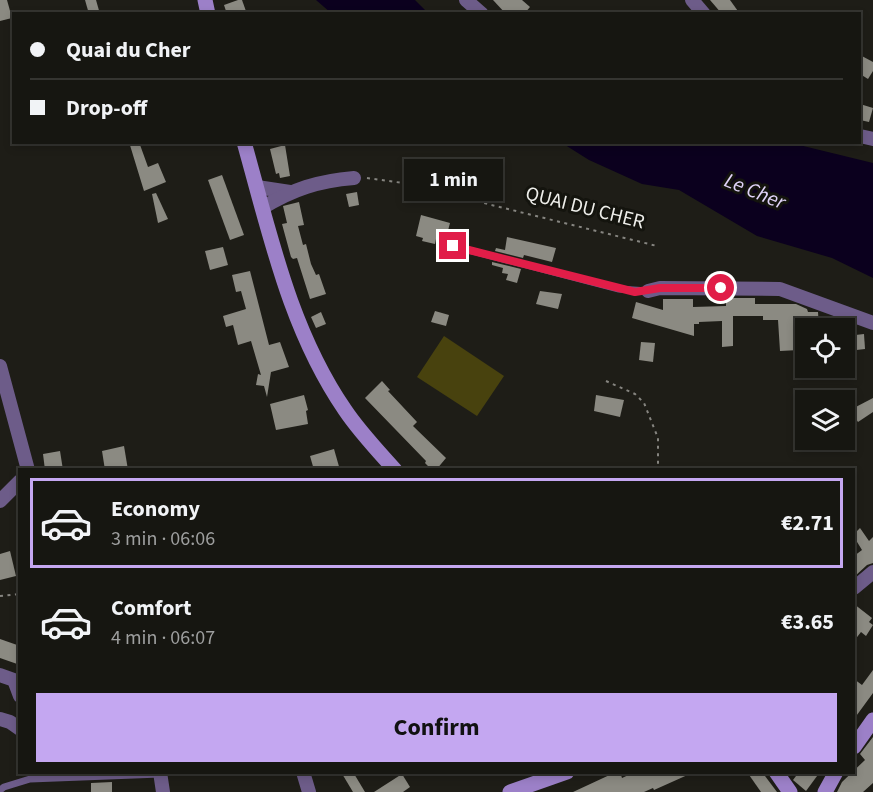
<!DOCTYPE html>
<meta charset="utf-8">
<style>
body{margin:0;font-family:"Source Sans 3",sans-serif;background:#23231f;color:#f1f3f6;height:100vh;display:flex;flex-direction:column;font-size:22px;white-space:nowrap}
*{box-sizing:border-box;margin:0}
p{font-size:20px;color:#9e9f9f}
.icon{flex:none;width:33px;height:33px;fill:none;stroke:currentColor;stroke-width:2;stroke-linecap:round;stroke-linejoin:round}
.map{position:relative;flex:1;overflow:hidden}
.side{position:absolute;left:18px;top:468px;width:837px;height:306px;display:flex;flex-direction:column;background:#161611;border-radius:0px;box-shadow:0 3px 9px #0003,0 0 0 2px #353531}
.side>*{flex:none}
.hud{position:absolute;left:12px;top:12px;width:849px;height:132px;border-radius:0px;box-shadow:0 3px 9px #0003,0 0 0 2px #353531;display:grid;align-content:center;height:132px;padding:0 18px;background:#161611}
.tools{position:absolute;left:795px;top:318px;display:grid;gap:12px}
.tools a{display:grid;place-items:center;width:60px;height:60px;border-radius:0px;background:#161611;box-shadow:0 3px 9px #0003,0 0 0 2px #353531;font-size:30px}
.end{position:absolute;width:27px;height:27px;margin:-14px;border:8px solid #e11d48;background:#fff;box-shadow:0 0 0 3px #fff}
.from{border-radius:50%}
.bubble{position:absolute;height:42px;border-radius:0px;background:#161611;box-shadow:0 3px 9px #0003,0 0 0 2px #353531;font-size:20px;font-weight:700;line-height:42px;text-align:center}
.hud b{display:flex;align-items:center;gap:21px;height:57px;font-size:22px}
.hud b+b{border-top:2px solid #353531}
.hud i{width:15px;height:15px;background:#f1f3f6}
ul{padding:10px 0 0;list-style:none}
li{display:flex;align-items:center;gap:18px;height:90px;margin:0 12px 9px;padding:0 6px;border:3px solid transparent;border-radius:0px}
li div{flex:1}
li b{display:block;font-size:22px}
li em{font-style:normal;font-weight:700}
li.selected{border-color:#c4a7f1}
li>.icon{width:54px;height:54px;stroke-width:1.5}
.cta{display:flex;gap:12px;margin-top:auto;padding:12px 18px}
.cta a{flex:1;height:69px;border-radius:0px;background:#c4a7f1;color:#111;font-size:24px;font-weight:700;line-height:69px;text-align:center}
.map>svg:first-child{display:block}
</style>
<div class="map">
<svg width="873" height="792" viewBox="0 0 873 792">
<rect width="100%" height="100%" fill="#1e1d17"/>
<polygon fill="#48420e" points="444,336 504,376 477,416 417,377"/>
<g fill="#0b001e">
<polygon points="316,0 415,0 428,13 331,13"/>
<path d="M733,142C757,149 767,142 791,143L873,163V278L832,258L757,236L679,190L642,184L589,160L562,143Z"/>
</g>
<g fill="#8b8a82">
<polygon points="0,0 7,0 12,18 0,21"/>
<polygon points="85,0 96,0 100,14 89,14"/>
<polygon points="238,0 242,0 247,14 227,14 224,5"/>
<polygon points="493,0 522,0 530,7 524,14 506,14"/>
<polygon points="710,0 730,0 740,14 722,14"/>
<polygon points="860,55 873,62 873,71 868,79 860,74"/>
<polygon points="860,104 873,108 869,122 860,120"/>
<polygon points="129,142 139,142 148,167 158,163 166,182 144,191"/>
<polygon points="285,145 290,176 280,178 279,173 276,174 270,149"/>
<polygon points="222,175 244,235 230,240 208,180"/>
<polygon points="357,192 359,205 349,207 346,194"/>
<polygon points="156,193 168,219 158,223 152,194"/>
<polygon points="299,202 304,225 298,226 303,245 306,244 311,264 316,275 319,274 326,294 310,299 297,258 293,259 291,257 282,224 287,223 283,206"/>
<polygon points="421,215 450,223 445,242 436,239 435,244 422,241 423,238 416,236"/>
<polygon points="507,237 556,248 552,262 524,255 523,258 495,251 496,248 505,250"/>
<polygon points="223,247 228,265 210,270 205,251"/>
<polygon points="492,262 521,269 517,283 506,280 508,274 502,273 503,268 492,265"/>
<polygon points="250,271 269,345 280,342 289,367 271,372 267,397 264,386 256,385 258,374 261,375 251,341 238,345 233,325 226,327 223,316 246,309 241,291 236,292 232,275"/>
<polygon points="540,291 562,294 558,309 536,304"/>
<polygon points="726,298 755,298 755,304 796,304 807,309 808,312 818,312 819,328 806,328 806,339 799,339 799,350 780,351 778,320 763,320 763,316 733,316 733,346 722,347 722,321 699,322 699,324 694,324 694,336 632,318 636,302 663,310 663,299 693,299 693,307 726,306"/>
<polygon points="435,311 449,315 446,326 431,322"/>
<polygon points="321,312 326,324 316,328 311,317"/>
<polygon points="864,334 865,349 848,351 847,336"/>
<polygon points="641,342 655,343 653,362 639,360"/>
<polygon points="382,381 390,390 388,391 417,422 413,426 446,458 436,470 432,470 425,463 426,461 365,398"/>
<polygon points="304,395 308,410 306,411 308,424 276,430 270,404"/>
<polygon points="596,395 624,400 620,417 594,411"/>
<polygon points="873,398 873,412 858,422 850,410"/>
<polygon points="124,446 128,470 105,470 102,451"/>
<polygon points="334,449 340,470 314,470 310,456"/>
<polygon points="60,451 63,470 45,470 43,454"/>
<polygon points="860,528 869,541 873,537 873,563 867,565 854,577 854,556 862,550 854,537 854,534"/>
<polygon points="10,551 16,576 0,580 0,554"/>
<polygon points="854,604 872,618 869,622 873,625 866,636 861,632 854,641"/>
<polygon points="0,639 20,646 20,665 0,658"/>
<polygon points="873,670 873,693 854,719 854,679 862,685"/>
<polygon points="873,737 873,783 863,792 837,792 842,782 865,760 860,754"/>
<polygon points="341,772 353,772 365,792 353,792"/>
<polygon points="616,772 620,772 622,778 635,772 692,773 654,790 653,788 644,792 573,792"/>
<polygon points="747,772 762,772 777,792 761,792"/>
<polygon points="799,772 820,772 806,791 793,780"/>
<polygon points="402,774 410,787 403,792 374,792"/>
<polygon points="112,782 112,792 91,792 91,783"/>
</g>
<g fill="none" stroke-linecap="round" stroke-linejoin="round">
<g stroke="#868580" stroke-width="2" stroke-dasharray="3 4.5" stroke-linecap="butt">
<polyline points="367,178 403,183 657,246"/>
<polyline points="606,381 635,394 644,403 658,438 658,470"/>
<polyline points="0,596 20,594"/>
</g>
<g stroke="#6d5c89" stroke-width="7">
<polyline points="453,246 619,289 648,291"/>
<polyline points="0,790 4,787 30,779 160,774"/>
</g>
<g stroke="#6d5c89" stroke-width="14">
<polyline points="466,0 482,14"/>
<polyline points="692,0 704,14"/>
<polyline points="860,136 873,139"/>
<polyline points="257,187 290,192"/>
<path d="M262,208C293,189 318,181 354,178"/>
<polyline points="648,291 660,288 780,289 873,323"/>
<polyline points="0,366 28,470"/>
<polyline points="0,501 20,481"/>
<polyline points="854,588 873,572"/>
<polyline points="0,675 14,680 20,696"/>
<polyline points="0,719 10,722 20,729"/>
<polyline points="160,772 163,792"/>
<polyline points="303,772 309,792"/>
</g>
<g stroke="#9c80c8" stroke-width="15">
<polyline points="205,0 208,14"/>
<path d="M244,142C270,234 290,330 345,410C359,431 378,451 395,470"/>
<polyline points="854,747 873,720"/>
<polyline points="776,772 790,792"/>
<polyline points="510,792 567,772"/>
<polyline points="825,792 836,772"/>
</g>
</g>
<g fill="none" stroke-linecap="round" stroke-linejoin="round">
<polyline stroke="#e11d48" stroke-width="8" points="453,246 635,292 660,288 721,288"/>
</g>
<g text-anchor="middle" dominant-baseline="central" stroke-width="6" stroke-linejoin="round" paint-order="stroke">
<g font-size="20" fill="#eeeeea" stroke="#14140e">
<text transform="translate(585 208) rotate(14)">QUAI DU CHER</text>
</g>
<g font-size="21" font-style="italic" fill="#e0d3f8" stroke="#14140e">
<text transform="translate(755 191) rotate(22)">Le Cher</text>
</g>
</g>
</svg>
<div class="tools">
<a><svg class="icon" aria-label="locate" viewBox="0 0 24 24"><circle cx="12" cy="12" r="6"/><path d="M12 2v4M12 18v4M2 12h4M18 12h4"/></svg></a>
<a><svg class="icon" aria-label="layers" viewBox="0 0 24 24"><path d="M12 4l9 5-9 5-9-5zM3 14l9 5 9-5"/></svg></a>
</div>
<i class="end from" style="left:721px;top:288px"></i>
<i class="end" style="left:453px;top:246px"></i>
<div class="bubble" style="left:404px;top:159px;width:99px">1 min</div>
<div class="hud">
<b><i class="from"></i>Quai du Cher</b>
<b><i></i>Drop-off</b>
</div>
<section class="side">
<ul>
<li class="selected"><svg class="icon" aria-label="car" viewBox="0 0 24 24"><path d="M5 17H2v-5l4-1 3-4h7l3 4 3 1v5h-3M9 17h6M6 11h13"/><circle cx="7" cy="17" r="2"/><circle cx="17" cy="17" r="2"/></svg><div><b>Economy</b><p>3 min · 06:06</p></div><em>€2.71</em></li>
<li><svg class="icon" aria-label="car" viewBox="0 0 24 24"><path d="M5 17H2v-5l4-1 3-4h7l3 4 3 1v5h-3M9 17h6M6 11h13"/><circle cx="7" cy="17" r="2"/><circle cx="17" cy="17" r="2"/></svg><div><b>Comfort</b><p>4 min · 06:07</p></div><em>€3.65</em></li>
</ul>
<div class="cta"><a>Confirm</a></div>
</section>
</div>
